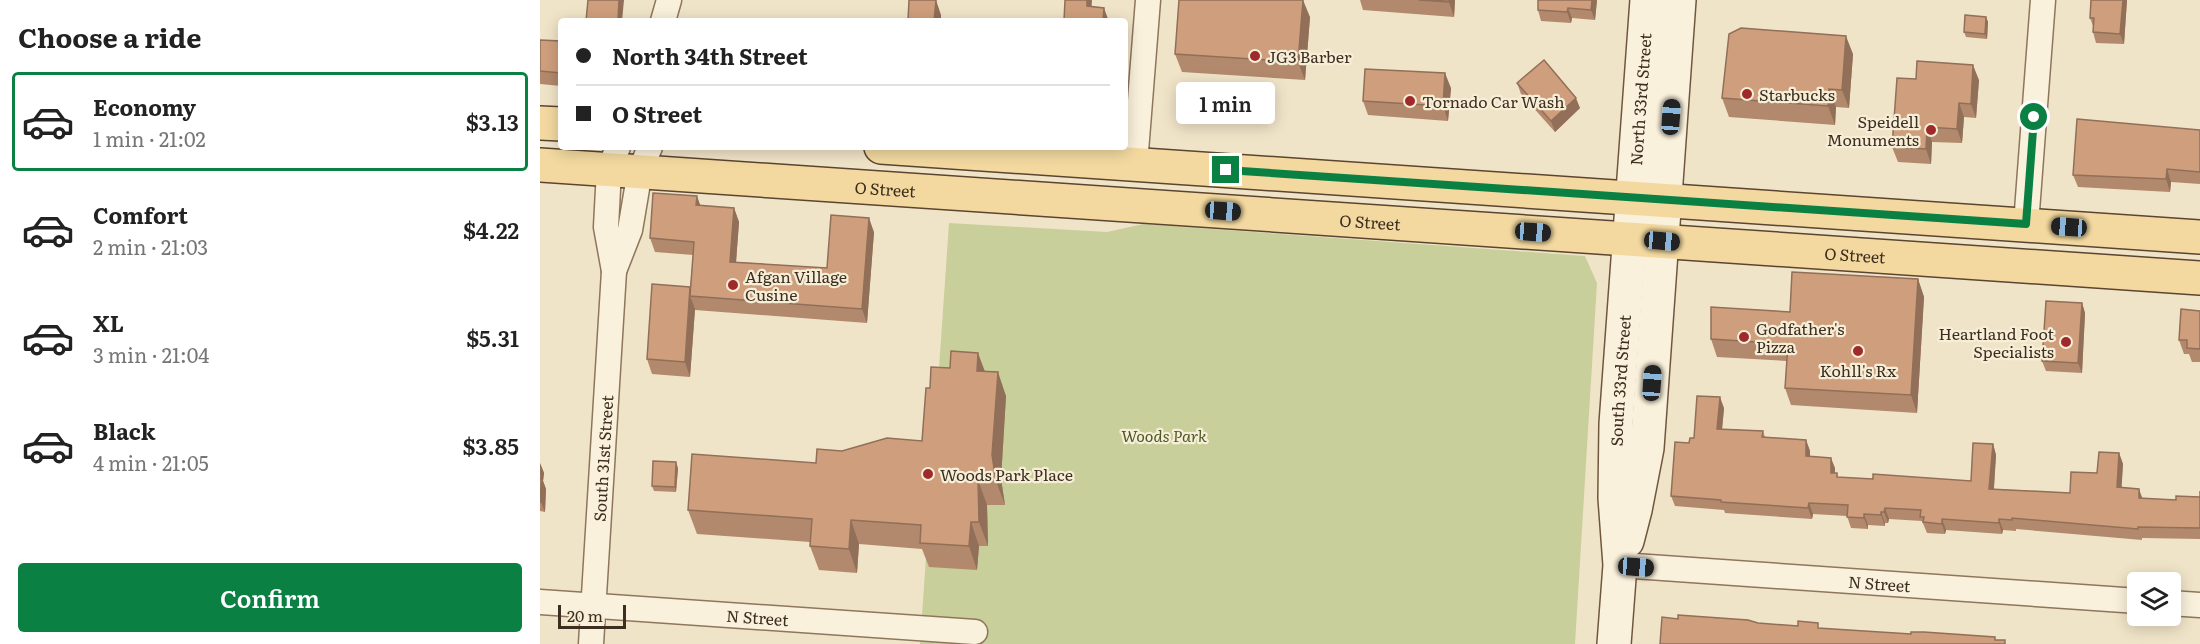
<!DOCTYPE html>
<meta charset="utf-8">
<style>
body{margin:0;font-family:Literata,serif;background:#f6f6f6;color:#222;height:100vh;display:flex;flex-direction:column;font-size:22px;white-space:nowrap}
*{box-sizing:border-box;margin:0}
p{font-size:20px;color:#767676}
.icon{flex:none;width:33px;height:33px;fill:none;stroke:currentColor;stroke-width:2;stroke-linecap:round;stroke-linejoin:round}
.map{position:relative;flex:1;overflow:hidden}
.panel{display:flex;flex-direction:column;background:#fff;width:540px}
.panel>*{flex:none}
.guide{position:absolute;left:18px;top:18px;width:570px;height:132px;border-radius:6px;box-shadow:0 3px 15px #0003;display:grid;align-content:center;height:132px;padding:0 18px;background:#fff}
.controls{position:absolute;left:1587px;top:572px;display:grid;gap:12px}
.controls a{display:grid;place-items:center;width:54px;height:54px;border-radius:6px;background:#fff;box-shadow:0 3px 15px #0003;font-size:30px}
.scale{position:absolute;left:18px;bottom:15px;width:68px;box-sizing:border-box;padding-left:6px;border:3px solid #3d2e20;border-top:0;font-size:16px;line-height:21px;white-space:nowrap;color:#3d2e20;-webkit-text-stroke:4px #f7eed8;paint-order:stroke}
.end{position:absolute;width:27px;height:27px;margin:-14px;border:8px solid #0b8043;background:#fff;box-shadow:0 0 0 3px #fff}
.from{border-radius:50%}
.bubble{position:absolute;height:42px;border-radius:6px;background:#fff;box-shadow:0 3px 15px #0003;font-size:20px;font-weight:600;line-height:42px;text-align:center}
.car{position:absolute;width:18px;height:36px;margin:-18px -9px;border-radius:8px;box-shadow:0 0 4px 2px #0007;background:linear-gradient(#222 24%,#8ab4d8 0 40%,#222 0 76%,#8ab4d8 0 86%,#222 0)}
.guide b{display:flex;align-items:center;gap:21px;height:57px;font-size:22px}
.guide b+b{border-top:2px solid #e0e0e0}
.guide i{width:15px;height:15px;background:#222}
ul{padding:0;list-style:none}
li{display:flex;align-items:center;gap:18px;height:99px;margin:0 12px 9px;padding:0 6px;border:3px solid transparent;border-radius:6px}
li div{flex:1}
li b{display:block;font-size:22px}
li em{font-style:normal;font-weight:600}
li.selected{border-color:#0b8043}
li>.icon{width:54px;height:54px;stroke-width:1.5}
h2{padding:0 18px;font-size:27px;line-height:72px}
.action{display:flex;gap:12px;margin-top:auto;padding:12px 18px}
.action a{flex:1;height:69px;border-radius:6px;background:#0b8043;color:#fff;font-size:24px;font-weight:600;line-height:69px;text-align:center}
main{display:flex;flex:1;min-height:0}
.map>svg:first-child{display:block}
</style>
<main>
<section class="panel">
<h2>Choose a ride</h2>
<ul>
<li class="selected"><svg class="icon" aria-label="car" viewBox="0 0 24 24"><path d="M5 17H2v-5l4-1 3-4h7l3 4 3 1v5h-3M9 17h6M6 11h13"/><circle cx="7" cy="17" r="2"/><circle cx="17" cy="17" r="2"/></svg><div><b>Economy</b><p>1 min · 21:02</p></div><em>$3.13</em></li>
<li><svg class="icon" aria-label="car" viewBox="0 0 24 24"><path d="M5 17H2v-5l4-1 3-4h7l3 4 3 1v5h-3M9 17h6M6 11h13"/><circle cx="7" cy="17" r="2"/><circle cx="17" cy="17" r="2"/></svg><div><b>Comfort</b><p>2 min · 21:03</p></div><em>$4.22</em></li>
<li><svg class="icon" aria-label="car" viewBox="0 0 24 24"><path d="M5 17H2v-5l4-1 3-4h7l3 4 3 1v5h-3M9 17h6M6 11h13"/><circle cx="7" cy="17" r="2"/><circle cx="17" cy="17" r="2"/></svg><div><b>XL</b><p>3 min · 21:04</p></div><em>$5.31</em></li>
<li><svg class="icon" aria-label="car" viewBox="0 0 24 24"><path d="M5 17H2v-5l4-1 3-4h7l3 4 3 1v5h-3M9 17h6M6 11h13"/><circle cx="7" cy="17" r="2"/><circle cx="17" cy="17" r="2"/></svg><div><b>Black</b><p>4 min · 21:05</p></div><em>$3.85</em></li>
</ul>
<div class="action"><a>Confirm</a></div>
</section>
<div class="map">
<svg width="1660" height="644" viewBox="0 0 1660 644">
<rect width="100%" height="100%" fill="#f0e4c8"/>
<polygon fill="#c9cf9b" points="409,223 567,232 603,224 1045,256 1057,283 1035,644 380,644"/>
<g fill="none" stroke-linecap="round" stroke-linejoin="round">
<g stroke="#8d765c" stroke-width="27">
<g id="minor">
<polyline points="123,21 129,0"/>
<polyline points="595,164 608,0"/>
<polyline points="1486,224 1503,0"/>
<polyline points="74,271 90,230 100,171 110,147"/>
<path id="s1" d="M1080,565L1598,601"/>
<path id="s2" d="M0,602L435,632"/>
<polyline points="1630,603 1660,605"/>
<path id="s3" d="M51,644L74,271L66,227L69,170L78,147"/>
</g>
</g>
<g stroke="#6f573f" stroke-width="36">
<g id="secondary">
<polyline points="1087,541 1095,510 1107,448 1139,0"/>
<path id="s4" d="M1074,644L1080,565L1075,498L1076,424L1107,0"/>
</g>
</g>
<g stroke="#5b4430" stroke-width="36">
<g id="primary">
<polyline points="0,123 21,124"/>
<polyline points="341,147 1660,237"/>
<path id="s5" d="M0,165L1660,278"/>
</g>
</g>
<use href="#minor" stroke="#faf1dc" stroke-width="24"/>
<use href="#secondary" stroke="#faf1dc" stroke-width="33"/>
<use href="#primary" stroke="#f3d9a0" stroke-width="33"/>
</g>
<g fill="#b2896c">
<polygon points="820,0 915,0 914,17 823,10"/>
<polygon points="998,0 1057,0 1055,20 1032,18 1031,23 1001,21 998,10"/>
<polygon points="1551,0 1587,0 1584,44 1556,43 1553,32 1553,26 1550,18"/>
<polygon points="770,17 765,80 642,72 635,54"/>
<polygon points="1446,17 1448,22 1447,39 1426,37 1424,32"/>
<polygon points="0,40 21,41 21,86 0,84"/>
<polygon points="1313,54 1309,108 1296,107 1295,125 1189,117 1182,98"/>
<polygon points="1376,79 1439,80 1436,118 1424,117 1422,143 1392,142 1391,164 1358,162 1352,147"/>
<polygon points="977,83 1040,108 1015,132 981,94"/>
<polygon points="911,88 908,121 828,115 823,101"/>
<polygon points="1660,130 1660,184 1631,182 1630,192 1538,187 1533,175"/>
<polygon points="160,206 194,208 199,222 196,262 287,268 334,232 327,323 155,310 155,309 150,377 112,374 107,359 150,287 150,289 153,255 115,252 110,238"/>
<polygon points="1378,279 1384,297 1377,413 1251,405 1245,388 1247,361 1177,357 1171,339 1250,312"/>
<polygon points="1542,303 1545,313 1542,373 1506,371 1502,361"/>
<polygon points="1660,311 1660,362 1652,362 1649,354 1644,354 1639,340"/>
<polygon points="445,371 466,396 461,479 465,505 447,505 448,546 439,546 437,570 389,567 382,549 319,544 317,573 279,570 270,546 270,542 157,534 148,510 276,463 302,451 382,441"/>
<polygon points="1184,408 1182,429 1223,431 1225,437 1266,440 1270,451 1270,456 1295,468 1295,473 1297,473 1298,477 1333,479 1431,481 1453,444 1456,455 1454,489 1530,493 1557,473 1579,453 1583,464 1581,488 1603,499 1636,500 1660,497 1660,491 1660,539 1602,538 1602,540 1476,529 1476,531 1463,530 1462,534 1406,530 1405,534 1387,533 1382,521 1349,519 1348,523 1345,523 1345,526 1328,525 1328,529 1311,528 1307,516 1273,514 1272,519 1185,513 1184,510 1135,506 1131,496 1149,443"/>
<polygon points="0,463 4,473 3,481 6,489 5,512 0,511"/>
<polygon points="138,468 136,492 114,491 112,486"/>
</g>
<g fill="#916f58">
<polygon points="79,0 84,0 82,21 78,21"/>
<polygon points="396,0 401,15 401,21 394,21"/>
<polygon points="547,0 552,0 551,17 547,6"/>
<polygon points="763,0 770,17 765,80 758,62"/>
<polygon points="909,0 915,0 914,17 909,2"/>
<polygon points="1052,0 1057,0 1055,20 1051,10"/>
<polygon points="1583,0 1587,0 1584,44 1580,34"/>
<polygon points="564,8 568,19 567,21 563,21"/>
<polygon points="1028,8 1032,18 1031,23 1027,12"/>
<polygon points="1446,17 1448,22 1447,39 1445,34"/>
<polygon points="1306,36 1313,54 1309,108 1302,90"/>
<polygon points="1433,65 1439,80 1436,118 1431,104"/>
<polygon points="905,73 911,88 908,121 903,106"/>
<polygon points="1289,89 1296,107 1295,125 1288,106"/>
<polygon points="1036,98 1040,108 1015,132 1011,121"/>
<polygon points="1419,103 1424,117 1422,143 1417,129"/>
<polygon points="1387,127 1392,142 1391,164 1386,149"/>
<polygon points="1627,169 1631,182 1630,192 1626,179"/>
<polygon points="157,196 162,210 156,205"/>
<polygon points="194,208 199,222 195,276 190,262"/>
<polygon points="329,218 334,232 327,323 322,309"/>
<polygon points="1378,279 1384,297 1377,413 1371,395"/>
<polygon points="150,287 153,297 150,296 155,309 150,377 145,362"/>
<polygon points="1542,303 1545,313 1542,373 1538,363"/>
<polygon points="438,353 447,377 437,371"/>
<polygon points="458,372 466,396 461,479 465,505 456,481 452,455"/>
<polygon points="1180,397 1184,408 1181,440 1177,429"/>
<polygon points="1266,440 1270,451 1270,467 1266,456"/>
<polygon points="1453,444 1456,455 1453,500 1449,489"/>
<polygon points="1579,453 1583,464 1581,498 1577,487"/>
<polygon points="1291,458 1295,468 1295,484 1291,473"/>
<polygon points="136,462 138,468 136,492 135,487"/>
<polygon points="0,463 4,473 3,481 6,489 5,512 1,502"/>
<polygon points="438,480 447,505 448,546 439,522"/>
<polygon points="1599,489 1603,500 1599,498"/>
<polygon points="1269,503 1273,514 1272,519 1268,508"/>
<polygon points="1345,508 1349,519 1348,523 1344,512"/>
<polygon points="1341,512 1345,523 1345,526 1341,515"/>
<polygon points="1324,514 1328,525 1328,529 1324,518"/>
<polygon points="1402,519 1406,530 1405,534 1402,524"/>
<polygon points="1459,519 1463,530 1462,534 1459,523"/>
<polygon points="311,520 319,544 317,573 309,549"/>
<polygon points="431,522 439,546 437,570 429,546"/>
</g>
<g fill="#cf9f7d" stroke="#916f58" stroke-width="1.5">
<polygon points="48,0 79,0 78,21 46,21"/>
<polygon points="369,0 396,0 394,21 368,21"/>
<polygon points="525,0 547,0 547,6 564,8 563,21 524,21"/>
<polygon points="639,0 763,0 758,62 635,54"/>
<polygon points="879,0 909,0 909,2"/>
<polygon points="998,0 1052,0 1051,10 1028,8 1027,12 998,10"/>
<polygon points="1551,0 1583,0 1580,34 1553,32 1554,18 1550,18"/>
<polygon points="1425,15 1446,17 1445,34 1424,32"/>
<polygon points="1201,28 1306,36 1302,90 1289,89 1288,106 1182,98 1189,34"/>
<polygon points="0,40 21,41 21,73 0,71"/>
<polygon points="1004,60 1036,98 1011,121 977,83"/>
<polygon points="1377,61 1433,65 1431,104 1419,103 1417,129 1387,127 1386,149 1352,147 1357,78 1376,79"/>
<polygon points="825,69 905,73 903,106 823,101"/>
<polygon points="1537,119 1660,130 1660,172 1627,169 1626,179 1533,175"/>
<polygon points="113,193 157,196 156,205 194,208 190,262 287,268 291,215 329,218 322,309 150,296 154,242 110,238"/>
<polygon points="1252,272 1378,279 1371,395 1245,388 1248,344 1171,339 1171,307 1250,312"/>
<polygon points="112,284 150,287 145,362 107,359"/>
<polygon points="1506,301 1542,303 1538,363 1502,361"/>
<polygon points="1641,309 1660,311 1660,349 1647,348 1647,340 1639,340"/>
<polygon points="411,351 438,353 437,371 458,372 452,455 456,481 438,480 439,522 431,522 429,546 380,543 381,525 311,520 309,549 270,546 272,519 148,510 152,454 276,463 277,449 302,451 347,438 382,441 386,388 390,388 391,367 410,368"/>
<polygon points="1157,396 1180,397 1177,429 1223,431 1222,437 1266,440 1266,456 1291,458 1291,473 1297,473 1297,477 1333,479 1333,474 1431,481 1433,443 1453,444 1449,489 1530,493 1531,472 1557,473 1559,452 1579,453 1577,487 1599,489 1599,498 1636,500 1636,496 1660,497 1660,491 1660,528 1598,527 1598,529 1472,518 1472,520 1459,519 1459,523 1402,519 1402,524 1383,522 1384,517 1380,517 1381,510 1345,508 1344,512 1341,512 1341,515 1324,514 1324,518 1307,517 1308,505 1269,503 1268,508 1181,502 1181,500 1131,496 1135,442 1149,443 1150,438 1154,438"/>
<polygon points="113,461 136,462 135,487 112,486"/>
<polygon points="0,479 2,479 1,502 0,502"/>
<polygon points="1138,615 1208,620 1218,623 1258,626 1258,621 1278,623 1278,628 1371,634 1371,632 1384,632 1455,637 1455,640 1465,640 1465,644 1120,644 1122,617 1138,619"/>
</g>
<g fill="none" stroke-linecap="round" stroke-linejoin="round">
<polyline stroke="#0b8043" stroke-width="8" points="686,170 1486,224 1494,117"/>
</g>
<g fill="#9e2a2b" stroke="#f7eed8" stroke-width="2">
<circle cx="715" cy="56" r="6"/>
<circle cx="1207" cy="94" r="6"/>
<circle cx="870" cy="101" r="6"/>
<circle cx="1391" cy="130" r="6"/>
<circle cx="193" cy="285" r="6"/>
<circle cx="1204" cy="337" r="6"/>
<circle cx="1526" cy="342" r="6"/>
<circle cx="1318" cy="351" r="6"/>
<circle cx="388" cy="474" r="6"/>
</g>
<g text-anchor="middle" dominant-baseline="central" stroke-width="4.5" stroke-linejoin="round" paint-order="stroke">
<g font-size="16" fill="#3d2e20" stroke="#f7eed8" text-anchor="start">
<text x="727" y="56">JG3 Barber</text>
<text x="1219" y="94">Starbucks</text>
<text x="882" y="101">Tornado Car Wash</text>
<text x="1379" y="121" text-anchor="end">Speidell<tspan x="1379" dy="18">Monuments</tspan></text>
<text x="205" y="276">Afgan Village<tspan x="205" dy="18">Cusine</tspan></text>
<text x="1216" y="328">Godfather's<tspan x="1216" dy="18">Pizza</tspan></text>
<text x="1514" y="333" text-anchor="end">Heartland Foot<tspan x="1514" dy="18">Specialists</tspan></text>
<text x="1318" y="370" text-anchor="middle">Kohll's Rx</text>
<text x="400" y="474">Woods Park Place</text>
</g>
<g font-size="16" fill="#3d2e20" stroke="#f7eed8">
<text stroke="none"><textPath href="#s4" startOffset="546">North 33rd Street</textPath></text>
<text stroke="none"><textPath href="#s5" startOffset="346">O Street</textPath></text>
<text stroke="none"><textPath href="#s5" startOffset="832">O Street</textPath></text>
<text stroke="none"><textPath href="#s5" startOffset="1318">O Street</textPath></text>
<text stroke="none"><textPath href="#s4" startOffset="264">South 33rd Street</textPath></text>
<text stroke="none"><textPath href="#s3" startOffset="186">South 31st Street</textPath></text>
<text stroke="none"><textPath href="#s1" startOffset="260">N Street</textPath></text>
<text stroke="none"><textPath href="#s2" startOffset="218">N Street</textPath></text>
</g>
<g font-size="16" font-style="italic" fill="#4d5a26" stroke="#f7eed8">
<text x="624" y="435">Woods Park</text>
</g>
</g>
</svg>
<div class="controls">
<a><svg class="icon" aria-label="layers" viewBox="0 0 24 24"><path d="M12 4l9 5-9 5-9-5zM3 14l9 5 9-5"/></svg></a>
</div>
<div class="scale">20 m</div>
<i class="end from" style="left:1494px;top:117px"></i>
<i class="end" style="left:686px;top:170px"></i>
<div class="bubble" style="left:636px;top:82px;width:99px">1 min</div>
<i class="car" style="left:1131px;top:117px;rotate:4deg"></i>
<i class="car" style="left:683px;top:211px;rotate:94deg"></i>
<i class="car" style="left:1529px;top:227px;rotate:274deg"></i>
<i class="car" style="left:993px;top:232px;rotate:94deg"></i>
<i class="car" style="left:1122px;top:241px;rotate:95deg"></i>
<i class="car" style="left:1112px;top:383px;rotate:4deg"></i>
<i class="car" style="left:1096px;top:567px;rotate:94deg"></i>
<div class="guide">
<b><i class="from"></i>North 34th Street</b>
<b><i></i>O Street</b>
</div>
</div>
</main>
